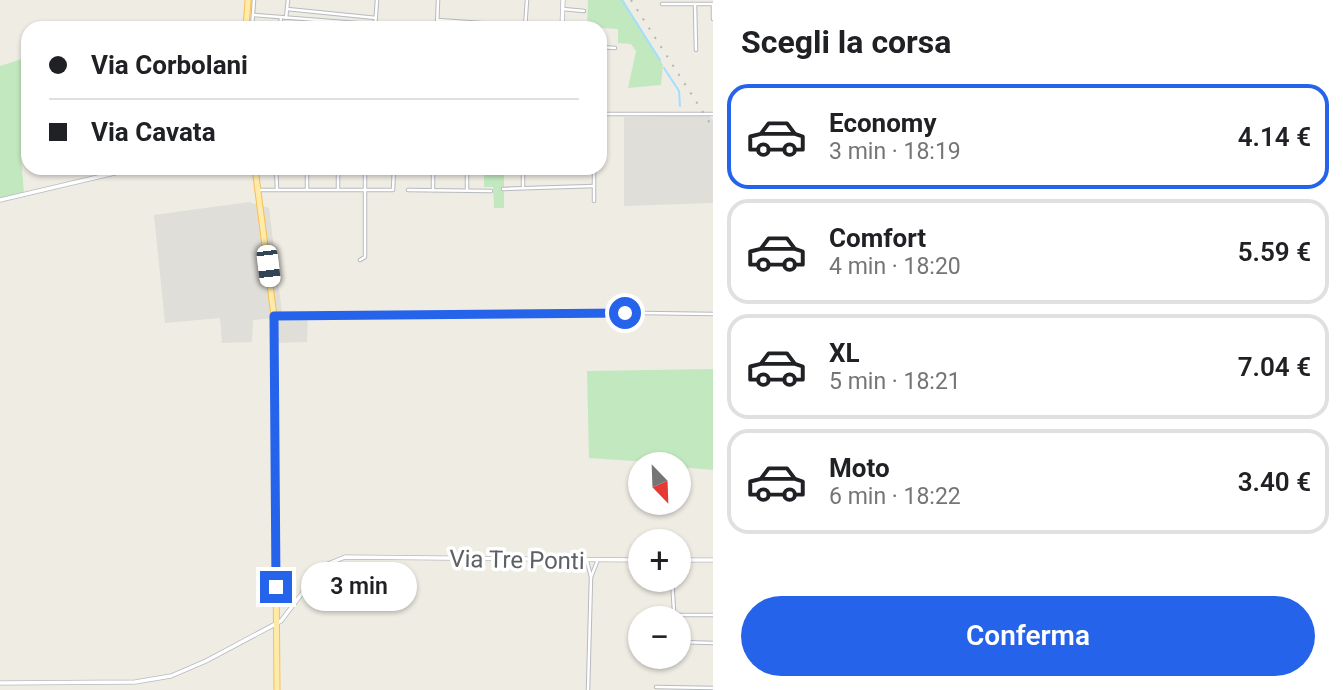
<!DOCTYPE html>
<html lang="it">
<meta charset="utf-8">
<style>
body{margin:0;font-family:Roboto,sans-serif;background:#f6f6f6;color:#202124;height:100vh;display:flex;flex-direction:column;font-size:26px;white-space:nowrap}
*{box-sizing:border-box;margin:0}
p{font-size:23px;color:#757577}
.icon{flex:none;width:38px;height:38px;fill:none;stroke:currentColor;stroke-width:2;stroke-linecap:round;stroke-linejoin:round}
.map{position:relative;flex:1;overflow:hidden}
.side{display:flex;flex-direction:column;background:#fff;width:630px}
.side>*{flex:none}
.top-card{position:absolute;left:21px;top:21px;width:586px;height:154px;border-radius:21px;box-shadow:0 2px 5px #0004;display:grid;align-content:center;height:154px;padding:0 28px;background:#fff}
.needle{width:46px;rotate:157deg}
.controls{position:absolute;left:628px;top:452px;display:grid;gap:14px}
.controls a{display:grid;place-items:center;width:63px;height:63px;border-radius:50%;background:#fff;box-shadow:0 2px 5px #0004;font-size:35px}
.end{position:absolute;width:32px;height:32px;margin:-16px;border:9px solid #2563eb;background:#fff;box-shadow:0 0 0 4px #fff}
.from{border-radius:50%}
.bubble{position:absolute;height:49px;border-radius:24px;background:#fff;box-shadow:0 2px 5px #0004;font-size:23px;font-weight:600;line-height:49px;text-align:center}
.car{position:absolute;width:21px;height:42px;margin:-21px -10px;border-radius:9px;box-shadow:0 0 5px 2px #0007;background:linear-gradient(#fff 24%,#345 0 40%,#fff 0 76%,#345 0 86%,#fff 0)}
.top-card b{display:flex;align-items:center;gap:24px;height:66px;font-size:26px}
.top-card b+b{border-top:2px solid #e0e0e0}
.top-card i{width:18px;height:18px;background:#202124}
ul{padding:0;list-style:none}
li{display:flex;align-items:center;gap:21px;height:105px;margin:0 14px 10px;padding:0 14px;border:4px solid #e0e0e0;border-radius:21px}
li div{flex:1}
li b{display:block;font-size:26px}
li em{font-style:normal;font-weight:600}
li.active{border-color:#2563eb}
li>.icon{width:63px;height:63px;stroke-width:1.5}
h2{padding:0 28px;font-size:32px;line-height:84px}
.action{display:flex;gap:14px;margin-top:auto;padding:14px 28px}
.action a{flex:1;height:80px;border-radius:42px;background:#2563eb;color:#fff;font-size:28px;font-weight:600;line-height:80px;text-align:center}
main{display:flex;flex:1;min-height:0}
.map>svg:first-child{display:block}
</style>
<main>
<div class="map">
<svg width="713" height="690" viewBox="0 0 713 690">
<rect width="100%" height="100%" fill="#efece4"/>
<g fill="#e0ded8">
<polygon points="709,115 713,121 713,203 624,206 624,117"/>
<polygon points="249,202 269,208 282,313 308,312 307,342 275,343 274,318 253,320 252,342 222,343 220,318 165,323 154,215"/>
</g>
<g fill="#c2e8bf">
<polygon points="588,0 623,0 663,65 661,85 628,88 636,51 631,44 618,43 618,29 587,27"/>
<polygon points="28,57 28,155 21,156 24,194 0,199 0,66"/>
<polygon points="484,168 504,168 504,208 494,208 493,187 484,187"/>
<polygon points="713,369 713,470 679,467 679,464 589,458 587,371"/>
</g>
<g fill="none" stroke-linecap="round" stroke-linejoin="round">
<g stroke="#a4deff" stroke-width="2">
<polyline points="622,0 660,60"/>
<polyline points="664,68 679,91 680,106"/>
</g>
<g stroke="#b7babf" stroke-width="4.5">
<g id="minor">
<polyline points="662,4 713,4"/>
<polyline points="695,4 696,50"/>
<polyline points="713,4 713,19"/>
<polyline points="287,9 376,18"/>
<polyline points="563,9 584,11"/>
<polyline points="253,15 420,28"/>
<polyline points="286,18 288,0"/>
<polyline points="437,20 525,26"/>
<polyline points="252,28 254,0"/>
<polyline points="280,28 281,17"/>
<polyline points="375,28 377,0"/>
<polyline points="437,28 438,0"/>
<polyline points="525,28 527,0"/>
<polyline points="600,47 615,48"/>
<polyline points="600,114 713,114"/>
<polyline points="276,168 277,189"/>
<polyline points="307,168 307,189"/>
<polyline points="338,168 338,189"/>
<polyline points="523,168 523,186"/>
<polyline points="594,168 594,201"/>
<polyline points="503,189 594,186"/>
<polyline points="258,190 393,190 394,168"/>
<polyline points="408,190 491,191"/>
<polyline points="433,190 433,168"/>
<polyline points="467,190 467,175"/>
<polyline points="360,260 365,257 365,168"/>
<polyline points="275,316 572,312 713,314"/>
<polyline points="587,561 591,577 588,690"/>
<polyline points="591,577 597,562"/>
<polyline points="672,579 674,611 678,615 713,615"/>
<polyline points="679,642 713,643"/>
<polyline points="656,687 713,688"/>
</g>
</g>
<g stroke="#b7babf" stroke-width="5">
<g id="tertiary">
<polyline points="562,28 563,0"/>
<polyline points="0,200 136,168"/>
<polyline points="679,560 713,560"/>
<polyline points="0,683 135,682 171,676 206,661 281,621 323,566 345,557 640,560"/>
</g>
</g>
<g stroke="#f8bf55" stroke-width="7">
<g id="primary">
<polyline points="246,28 248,0"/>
<polyline points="255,168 274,316 277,690"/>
</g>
</g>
<use href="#minor" stroke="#fff" stroke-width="2.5"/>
<use href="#tertiary" stroke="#fff" stroke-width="3.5"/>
<use href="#primary" stroke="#ffeba9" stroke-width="5"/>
<polyline stroke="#b3b4b5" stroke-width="2" stroke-dasharray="2 9" stroke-linecap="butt" points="631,0 713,128"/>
</g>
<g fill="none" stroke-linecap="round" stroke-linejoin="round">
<polyline stroke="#2563eb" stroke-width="9" points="276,587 274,316 625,313"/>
</g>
<g text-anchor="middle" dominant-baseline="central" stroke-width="7" stroke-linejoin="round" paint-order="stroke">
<g font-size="24" fill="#5c6165" stroke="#fff">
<text transform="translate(517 560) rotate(1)">Via Tre Ponti</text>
</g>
</g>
</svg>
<div class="controls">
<a><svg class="needle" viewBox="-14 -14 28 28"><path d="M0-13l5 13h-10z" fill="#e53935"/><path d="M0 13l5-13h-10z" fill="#757577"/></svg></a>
<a>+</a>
<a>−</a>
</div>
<i class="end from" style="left:625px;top:313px"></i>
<i class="end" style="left:276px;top:587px"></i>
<div class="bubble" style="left:301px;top:562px;width:116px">3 min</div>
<i class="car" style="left:268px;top:266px;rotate:173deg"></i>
<div class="top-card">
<b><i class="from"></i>Via Corbolani</b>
<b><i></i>Via Cavata</b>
</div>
</div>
<section class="side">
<h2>Scegli la corsa</h2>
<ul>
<li class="active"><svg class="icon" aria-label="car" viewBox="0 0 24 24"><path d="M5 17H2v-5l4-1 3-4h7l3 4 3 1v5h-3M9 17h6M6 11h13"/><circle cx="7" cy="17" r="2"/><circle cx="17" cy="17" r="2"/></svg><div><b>Economy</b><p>3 min · 18:19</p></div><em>4.14 €</em></li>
<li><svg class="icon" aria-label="car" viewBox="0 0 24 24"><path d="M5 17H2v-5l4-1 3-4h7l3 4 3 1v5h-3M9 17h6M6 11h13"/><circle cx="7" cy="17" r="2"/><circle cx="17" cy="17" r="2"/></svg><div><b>Comfort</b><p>4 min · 18:20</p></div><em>5.59 €</em></li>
<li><svg class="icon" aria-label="car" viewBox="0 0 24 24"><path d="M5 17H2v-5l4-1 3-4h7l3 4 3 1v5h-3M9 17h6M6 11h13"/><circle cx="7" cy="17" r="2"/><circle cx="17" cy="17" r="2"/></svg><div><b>XL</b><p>5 min · 18:21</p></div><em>7.04 €</em></li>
<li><svg class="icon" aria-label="car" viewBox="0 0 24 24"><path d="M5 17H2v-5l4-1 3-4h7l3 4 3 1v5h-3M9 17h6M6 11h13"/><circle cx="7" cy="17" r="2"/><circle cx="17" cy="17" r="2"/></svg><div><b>Moto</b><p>6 min · 18:22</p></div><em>3.40 €</em></li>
</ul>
<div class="action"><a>Conferma</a></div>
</section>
</main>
